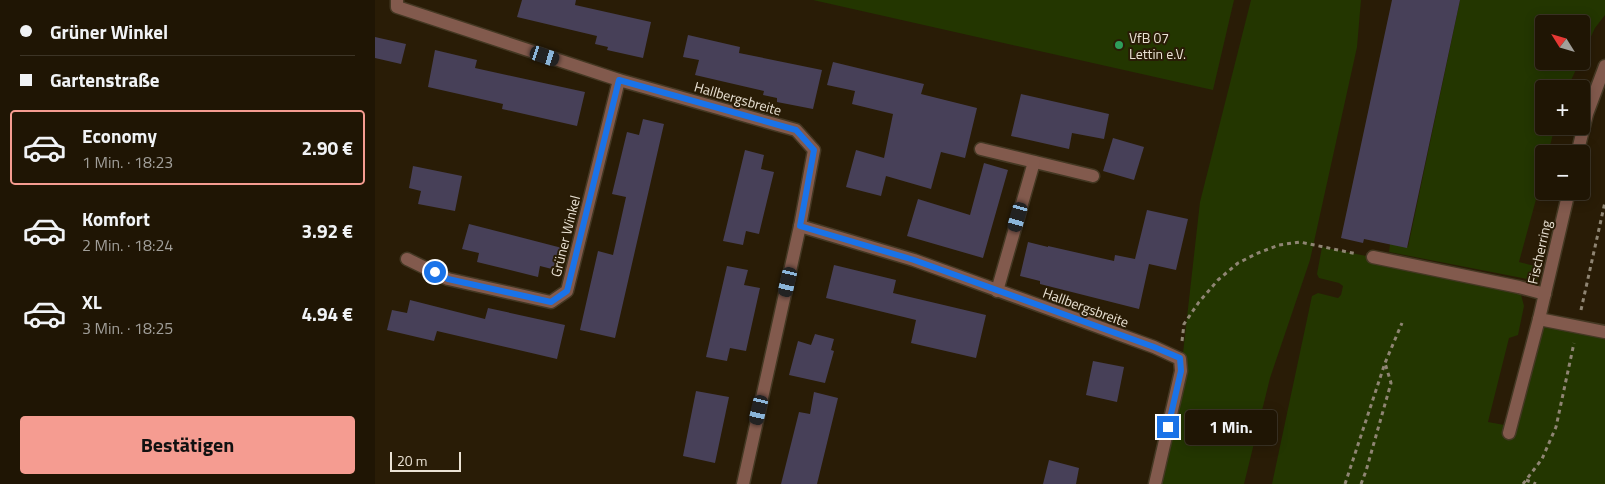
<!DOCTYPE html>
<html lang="de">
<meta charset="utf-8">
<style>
body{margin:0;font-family:"Titillium Web",sans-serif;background:#2c2213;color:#f1f3f6;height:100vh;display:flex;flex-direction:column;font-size:19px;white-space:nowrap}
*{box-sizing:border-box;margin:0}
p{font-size:16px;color:#a19f9a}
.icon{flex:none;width:28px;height:28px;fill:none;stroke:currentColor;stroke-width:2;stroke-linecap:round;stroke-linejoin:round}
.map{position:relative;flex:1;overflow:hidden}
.panel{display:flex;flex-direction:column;background:#1f1504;width:375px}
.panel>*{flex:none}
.banner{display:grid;align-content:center;height:110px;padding:0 20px;background:#1f1504}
.needle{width:32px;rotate:307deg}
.controls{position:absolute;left:1160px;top:15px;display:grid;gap:10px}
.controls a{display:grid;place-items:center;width:55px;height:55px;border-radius:5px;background:#1f1504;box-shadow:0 2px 12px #0003,0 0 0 1px #3c3426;font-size:25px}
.scale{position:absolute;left:15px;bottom:12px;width:71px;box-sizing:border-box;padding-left:5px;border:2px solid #eae2d4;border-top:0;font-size:14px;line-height:18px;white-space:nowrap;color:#eae2d4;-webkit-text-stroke:4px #291c06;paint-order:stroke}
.end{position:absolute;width:22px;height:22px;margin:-11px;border:6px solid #1a73e8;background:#fff;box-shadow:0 0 0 2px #fff}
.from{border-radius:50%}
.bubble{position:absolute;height:35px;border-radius:5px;background:#1f1504;box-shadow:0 2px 12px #0003,0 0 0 1px #3c3426;font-size:16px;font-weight:700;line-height:35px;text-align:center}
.car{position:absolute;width:15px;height:30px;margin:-15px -8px;border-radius:6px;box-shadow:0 0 4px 1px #0007;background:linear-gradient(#222 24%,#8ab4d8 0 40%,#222 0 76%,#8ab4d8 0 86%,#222 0)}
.banner b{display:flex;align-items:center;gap:18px;height:48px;font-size:19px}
.banner b+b{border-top:1px solid #3c3426}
.banner i{width:12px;height:12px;background:#f1f3f6}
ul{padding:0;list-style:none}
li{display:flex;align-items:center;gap:15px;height:75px;margin:0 10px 8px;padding:0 10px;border:2px solid transparent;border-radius:5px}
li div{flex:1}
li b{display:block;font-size:19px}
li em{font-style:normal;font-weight:700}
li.on{border-color:#f59c91}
li>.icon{width:45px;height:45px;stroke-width:1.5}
.cta{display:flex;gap:10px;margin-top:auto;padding:10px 20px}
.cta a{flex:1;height:58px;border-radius:5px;background:#f59c91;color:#111;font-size:20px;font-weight:700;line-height:58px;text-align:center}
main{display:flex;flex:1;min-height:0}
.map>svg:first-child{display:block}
</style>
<main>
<section class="panel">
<div class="banner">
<b><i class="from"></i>Grüner Winkel</b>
<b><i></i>Gartenstraße</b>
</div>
<ul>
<li class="on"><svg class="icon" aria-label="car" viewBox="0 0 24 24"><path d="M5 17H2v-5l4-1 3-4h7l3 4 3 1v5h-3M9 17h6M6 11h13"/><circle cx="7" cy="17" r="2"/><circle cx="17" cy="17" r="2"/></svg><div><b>Economy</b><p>1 Min. · 18:23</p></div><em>2.90 €</em></li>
<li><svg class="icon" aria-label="car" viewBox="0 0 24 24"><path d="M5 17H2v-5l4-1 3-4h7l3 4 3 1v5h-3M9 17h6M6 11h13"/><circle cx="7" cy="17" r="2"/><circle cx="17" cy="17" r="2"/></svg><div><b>Komfort</b><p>2 Min. · 18:24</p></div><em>3.92 €</em></li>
<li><svg class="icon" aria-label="car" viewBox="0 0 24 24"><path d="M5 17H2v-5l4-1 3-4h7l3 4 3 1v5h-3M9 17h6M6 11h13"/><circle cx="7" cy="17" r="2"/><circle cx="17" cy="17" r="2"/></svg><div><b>XL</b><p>3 Min. · 18:25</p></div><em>4.94 €</em></li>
</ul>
<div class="cta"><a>Bestätigen</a></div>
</section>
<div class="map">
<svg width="1230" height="484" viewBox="0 0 1230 484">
<rect width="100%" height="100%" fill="#291c06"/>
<g fill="#233600">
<polygon points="438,0 859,0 838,90"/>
<polygon points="876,0 986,0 982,47 935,260 895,378 869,484 784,484 806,371 825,202"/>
<polygon points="1085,0 1230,0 1230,15 1220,28 1206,58 1206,24 1169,24 1169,61 1205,61 1192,89 1169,89 1169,126 1180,126 1173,154 1169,154 1169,170 1144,262 1167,268 1162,281 1014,252 1015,244 1033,247"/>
<polygon points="947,247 1144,287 1149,306 1143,335 1134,338 1113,422 1135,426 1164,319 1230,332 1230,484 897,484 937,296 943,293 963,298 966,295 968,286 964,283 944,278 942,274"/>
</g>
<g fill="#474058">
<polygon points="147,0 201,0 200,5 276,22 268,58 232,50 233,47 220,44 222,36 142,17"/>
<polygon points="1017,0 1085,0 1032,248 989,239 988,243 966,238"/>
<polygon points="313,35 365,47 364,53 447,70 438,109 402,102 402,98 388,95 389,91 320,75 324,60 308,57"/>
<polygon points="0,37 31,44 26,64 0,58"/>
<polygon points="60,50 102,60 100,68 210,92 202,126 127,109 128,104 53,87"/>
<polygon points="458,62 549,84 546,94 602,108 590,158 566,152 556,189 511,176 506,196 471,187 481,150 509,158 518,114 477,104 480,91 452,85"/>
<polygon points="646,94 734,114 729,139 697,133 694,149 636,136"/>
<polygon points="268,119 289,124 240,338 205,330 223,251 238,255 251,197 237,194 252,132 264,135"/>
<polygon points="738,138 769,147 759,180 728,171"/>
<polygon points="370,150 389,155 386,169 399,172 384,234 371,231 368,245 348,241"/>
<polygon points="609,163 633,170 608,258 532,236 543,199 595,215"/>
<polygon points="38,166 87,176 80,211 43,204 46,191 34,188"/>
<polygon points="772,210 813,219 801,270 774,264 764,309 665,284 665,281 645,276 653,242 673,247 673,246 739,261 740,255 760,259"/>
<polygon points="94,224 187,248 181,270 165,266 163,277 102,262 104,253 87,249"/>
<polygon points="459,265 521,280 518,293 611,315 601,358 536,343 541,320 451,298"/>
<polygon points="352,266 373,270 369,285 385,288 371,351 355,348 352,361 331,357"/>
<polygon points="35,300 110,319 113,308 190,325 182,359 62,331 59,341 12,330 17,310 32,313"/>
<polygon points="440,334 459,339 456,350 459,351 450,383 414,375 423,341 436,345"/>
<polygon points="718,361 749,367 742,402 711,395"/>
<polygon points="321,391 354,397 340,463 308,456"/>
<polygon points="439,392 463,398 442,484 406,484 424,412 435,414"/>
<polygon points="674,460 704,468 701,484 668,484"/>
</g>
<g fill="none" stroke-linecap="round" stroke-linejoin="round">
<g stroke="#443823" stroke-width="15">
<polyline id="service" points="998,257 1144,287 1170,294"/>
</g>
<g stroke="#443823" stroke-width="15">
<g id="minor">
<polyline points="22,0 22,7 244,80 421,130 439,150 425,226 368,484"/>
<polyline points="606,149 718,176"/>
<polyline points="1202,154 1212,114 1230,66"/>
<polyline points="425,226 539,260 779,347 805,359 806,371 780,484"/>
<polyline points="32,259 73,279 176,302 192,291 244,80"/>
<polyline points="622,291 659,162"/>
<polyline points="1164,319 1230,332"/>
<polyline points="1134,433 1164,319 1194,191"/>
</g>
</g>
<g stroke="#8f8573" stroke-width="3" stroke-dasharray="4 4" stroke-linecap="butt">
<polyline points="1206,310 1230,202"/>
<polyline points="807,341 809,324 824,302 843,280 863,263 883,253 904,245 925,242 982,254"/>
<polyline points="1151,480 1161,484"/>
<polyline points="970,484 1010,363 1027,323"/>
<polyline points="986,484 991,471 1016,383 1010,363"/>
<polyline points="1148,484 1167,459 1181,427 1199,343"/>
</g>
<use href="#service" stroke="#825a4d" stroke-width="12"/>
<use href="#minor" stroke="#825a4d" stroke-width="12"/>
</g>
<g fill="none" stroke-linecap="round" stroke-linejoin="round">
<polyline stroke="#1a73e8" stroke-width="6" points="60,272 73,279 176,302 192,291 244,80 421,130 439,150 425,226 539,260 779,347 805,358 806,371 793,427"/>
</g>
<circle fill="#2e9e5b" stroke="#291c06" stroke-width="2" cx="744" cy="45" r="5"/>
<g text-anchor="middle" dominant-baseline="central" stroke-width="4" stroke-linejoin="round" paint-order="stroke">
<g font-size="14" fill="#eae2d4" stroke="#291c06" text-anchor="start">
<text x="754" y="37">VfB 07<tspan x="754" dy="16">Lettin e.V.</tspan></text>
</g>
<g font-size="14" fill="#eae2d4" stroke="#291c06">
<text transform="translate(363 98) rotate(16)">Hallbergsbreite</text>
<text transform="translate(190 236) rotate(-76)">Grüner Winkel</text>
<text transform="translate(1164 252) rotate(-77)">Fischerring</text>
<text transform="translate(711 307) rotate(20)">Hallbergsbreite</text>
</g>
</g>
</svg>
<div class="controls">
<a><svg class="needle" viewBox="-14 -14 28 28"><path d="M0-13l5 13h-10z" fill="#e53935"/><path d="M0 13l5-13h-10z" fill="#a19f9a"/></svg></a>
<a>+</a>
<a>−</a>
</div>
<div class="scale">20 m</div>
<i class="end from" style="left:60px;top:272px"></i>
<i class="end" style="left:793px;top:427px"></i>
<div class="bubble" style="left:810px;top:410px;width:92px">1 Min.</div>
<i class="car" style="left:170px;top:56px;rotate:108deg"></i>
<i class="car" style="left:643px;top:217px;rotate:196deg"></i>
<i class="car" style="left:413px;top:282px;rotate:193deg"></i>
<i class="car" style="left:384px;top:410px;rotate:193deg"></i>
</div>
</main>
